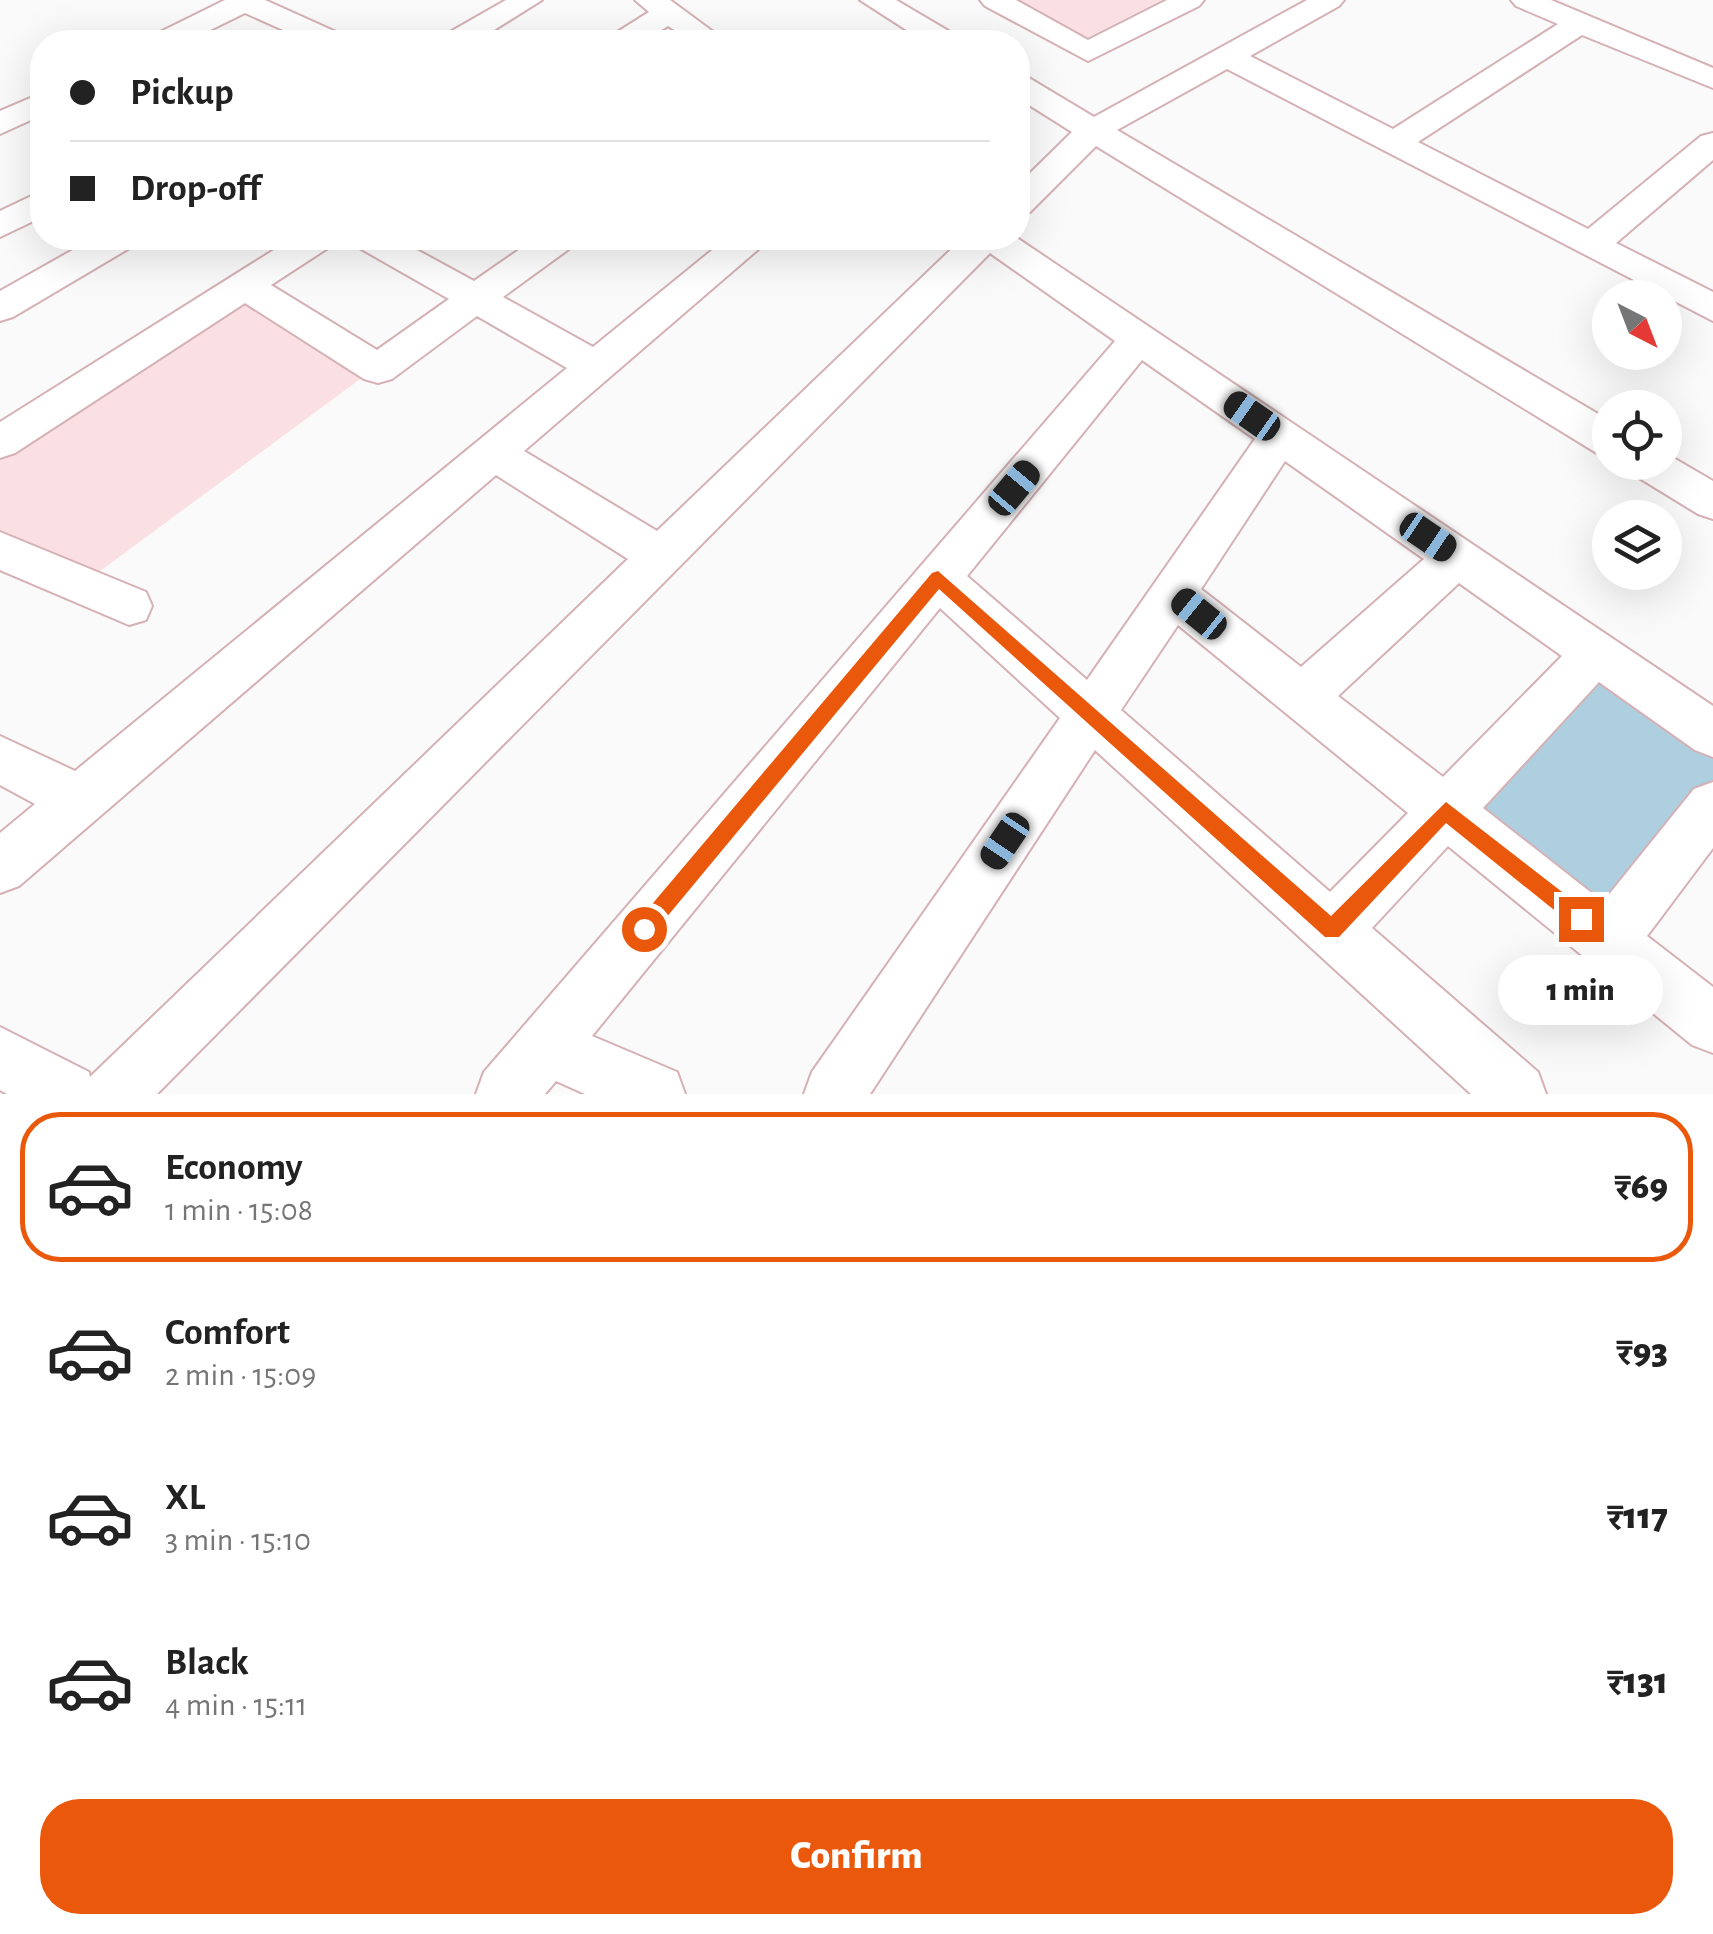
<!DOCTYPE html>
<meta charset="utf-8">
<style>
body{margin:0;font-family:"Alegreya Sans",sans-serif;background:#f6f6f6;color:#222;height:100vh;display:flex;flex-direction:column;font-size:38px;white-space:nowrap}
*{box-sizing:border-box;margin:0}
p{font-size:32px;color:#767676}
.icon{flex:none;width:55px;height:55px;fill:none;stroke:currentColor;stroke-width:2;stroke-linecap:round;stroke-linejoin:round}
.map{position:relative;height:1094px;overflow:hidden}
.side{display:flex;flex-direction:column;background:#fff;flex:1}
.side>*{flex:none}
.banner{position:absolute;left:30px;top:30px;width:1000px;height:220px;border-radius:40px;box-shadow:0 10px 40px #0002;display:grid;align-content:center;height:220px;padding:0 40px;background:#fff}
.needle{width:65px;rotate:138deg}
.tools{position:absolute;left:1592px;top:280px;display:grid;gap:20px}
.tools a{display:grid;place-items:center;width:90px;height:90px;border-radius:50%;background:#fff;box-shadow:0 10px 40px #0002;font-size:50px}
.end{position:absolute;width:45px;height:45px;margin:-22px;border:12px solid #ea580c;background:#fff;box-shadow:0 0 0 5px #fff}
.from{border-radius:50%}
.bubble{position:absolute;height:70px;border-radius:35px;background:#fff;box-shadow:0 10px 40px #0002;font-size:32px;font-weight:800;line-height:70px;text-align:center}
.car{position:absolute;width:30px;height:60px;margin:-30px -15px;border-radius:12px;box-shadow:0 0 8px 2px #0007;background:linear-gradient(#222 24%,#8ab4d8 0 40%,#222 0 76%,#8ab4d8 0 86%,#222 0)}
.banner b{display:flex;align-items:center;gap:35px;height:95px;font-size:38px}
.banner b+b{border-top:2px solid #e0e0e0}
.banner i{width:25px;height:25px;background:#222}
ul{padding:18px 0 0;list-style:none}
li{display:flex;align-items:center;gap:30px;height:150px;margin:0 20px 15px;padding:0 20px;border:5px solid transparent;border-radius:40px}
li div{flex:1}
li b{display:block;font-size:38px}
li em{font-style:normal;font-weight:800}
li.selected{border-color:#ea580c}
li>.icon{width:90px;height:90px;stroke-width:1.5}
.primary-button{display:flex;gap:20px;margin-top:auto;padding:20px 40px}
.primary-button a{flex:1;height:115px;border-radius:40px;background:#ea580c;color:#fff;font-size:40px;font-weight:800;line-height:115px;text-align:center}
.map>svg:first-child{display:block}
</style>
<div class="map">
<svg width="1713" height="1094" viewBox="0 0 1713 1094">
<rect width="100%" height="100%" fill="#fafafa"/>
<g fill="#fbe0e3">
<polygon points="1018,0 1162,0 1087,38"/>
<polygon points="243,298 363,377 88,580 0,542 0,458"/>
</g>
<polygon fill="#aecfdf" points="1605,673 1713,747 1713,786 1607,921 1475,817"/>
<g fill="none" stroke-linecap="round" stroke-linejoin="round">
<g stroke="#d5b1b5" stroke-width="4">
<g id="minor">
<polygon points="225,0 265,0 345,36 349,42 310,42 245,13 186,42 148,42 152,36"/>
<polygon points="506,0 542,0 475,42 439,42 443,36"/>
<polygon points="635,0 670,0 727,42 693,42 668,26 642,42 607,42 611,36 649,12"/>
<polygon points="860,0 896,0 957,36 961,42 925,42"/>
<polygon points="980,0 1016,0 1088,40 1167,0 1204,0 1199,6 1088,61 985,6"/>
<polygon points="1307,0 1344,0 1339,6 1250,56 1393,129 1558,24 1516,6 1511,0 1551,0 1713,68 1713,88 1582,35 1418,142 1588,229 1701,136 1713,133 1713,160 1616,243 1713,292 1713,321 1227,69 1117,130 1610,421 1610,457 1595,452 1096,146 1030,212 1018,215 1018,185 1072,132 1018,98 1018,76 1029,78 1094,117"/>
<polygon points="42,93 42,115 0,134 0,111"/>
<polygon points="42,191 42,217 0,237 0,211"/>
<polygon points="94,238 138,238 133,246 13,317 0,321 0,291"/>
<path d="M293,238H336L331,246L271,285L377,350L449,299L356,246L351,238H395L474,281L536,238H578L573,246L503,297L593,347L727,238H767L762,246L524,451L657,531L963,238H1017L1713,706V757L1695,750L1599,682L1483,808L1603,902L1694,789L1713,782V848L1647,936L1713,987V1053L1692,1045L1448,846L1372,928L1538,1072L1546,1094H1471L1095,750L870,1094H804L812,1072L1060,718L940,608L592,1036L677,1072L685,1094H585L556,1081L545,1094H476L484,1072L1115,341L990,253L157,1094H7L0,1090V1027L89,1072L90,1077L628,559L496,475L19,886L0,893V833L35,804L0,785V736L75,771L567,368L477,316L392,379L378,383L364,379L245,303L15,453L0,458V422ZM1142,360L1255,439L1087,680L967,576ZM1285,461L1424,559L1301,667L1201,589ZM1459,583L1562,656L1443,777L1338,696ZM1178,625L1408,813L1330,892L1121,710Z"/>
<polygon points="1665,453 1713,481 1713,519 1698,514 1631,473 1625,462 1665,462"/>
<polygon points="0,532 146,592 152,606 146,620 129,625 0,570"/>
</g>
</g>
<use href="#minor" fill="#fff" fill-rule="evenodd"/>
</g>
<polygon fill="#ea580c" points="938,571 1331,916 1446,802 1588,912 1588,926 1574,926 1446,823 1339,937 1325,937 939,589 651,936 637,936 637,922 932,573"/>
</svg>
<div class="tools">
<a><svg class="needle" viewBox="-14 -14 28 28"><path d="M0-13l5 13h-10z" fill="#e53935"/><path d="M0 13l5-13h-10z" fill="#767676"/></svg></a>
<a><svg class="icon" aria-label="locate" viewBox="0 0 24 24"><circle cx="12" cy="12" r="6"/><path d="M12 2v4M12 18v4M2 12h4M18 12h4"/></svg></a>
<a><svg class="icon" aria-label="layers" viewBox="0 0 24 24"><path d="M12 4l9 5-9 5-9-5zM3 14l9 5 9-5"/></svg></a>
</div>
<i class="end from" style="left:644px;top:929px"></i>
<i class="end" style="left:1581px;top:919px"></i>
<div class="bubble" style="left:1498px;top:955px;width:165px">1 min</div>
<i class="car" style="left:1252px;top:416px;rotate:305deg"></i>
<i class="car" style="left:1014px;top:488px;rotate:40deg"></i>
<i class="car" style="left:1428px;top:537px;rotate:124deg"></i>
<i class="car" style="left:1199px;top:614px;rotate:309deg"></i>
<i class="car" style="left:1005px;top:841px;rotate:214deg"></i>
<div class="banner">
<b><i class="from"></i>Pickup</b>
<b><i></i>Drop-off</b>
</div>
</div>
<section class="side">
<ul>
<li class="selected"><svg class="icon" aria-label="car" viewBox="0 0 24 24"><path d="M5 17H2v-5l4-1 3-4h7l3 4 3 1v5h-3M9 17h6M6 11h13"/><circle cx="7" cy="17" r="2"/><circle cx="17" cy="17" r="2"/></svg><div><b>Economy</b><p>1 min · 15:08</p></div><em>₹69</em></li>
<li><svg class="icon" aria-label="car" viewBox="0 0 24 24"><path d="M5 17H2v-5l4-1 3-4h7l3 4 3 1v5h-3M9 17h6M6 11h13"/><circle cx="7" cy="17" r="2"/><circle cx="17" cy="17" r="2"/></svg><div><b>Comfort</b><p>2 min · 15:09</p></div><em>₹93</em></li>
<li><svg class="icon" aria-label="car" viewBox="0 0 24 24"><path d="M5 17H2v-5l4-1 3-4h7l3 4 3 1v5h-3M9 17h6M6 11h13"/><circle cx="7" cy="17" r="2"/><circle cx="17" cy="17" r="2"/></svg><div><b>XL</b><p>3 min · 15:10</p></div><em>₹117</em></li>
<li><svg class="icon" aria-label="car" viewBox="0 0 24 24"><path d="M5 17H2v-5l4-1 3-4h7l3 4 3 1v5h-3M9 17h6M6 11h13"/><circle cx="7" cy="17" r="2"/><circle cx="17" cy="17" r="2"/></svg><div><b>Black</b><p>4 min · 15:11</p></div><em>₹131</em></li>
</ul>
<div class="primary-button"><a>Confirm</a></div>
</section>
